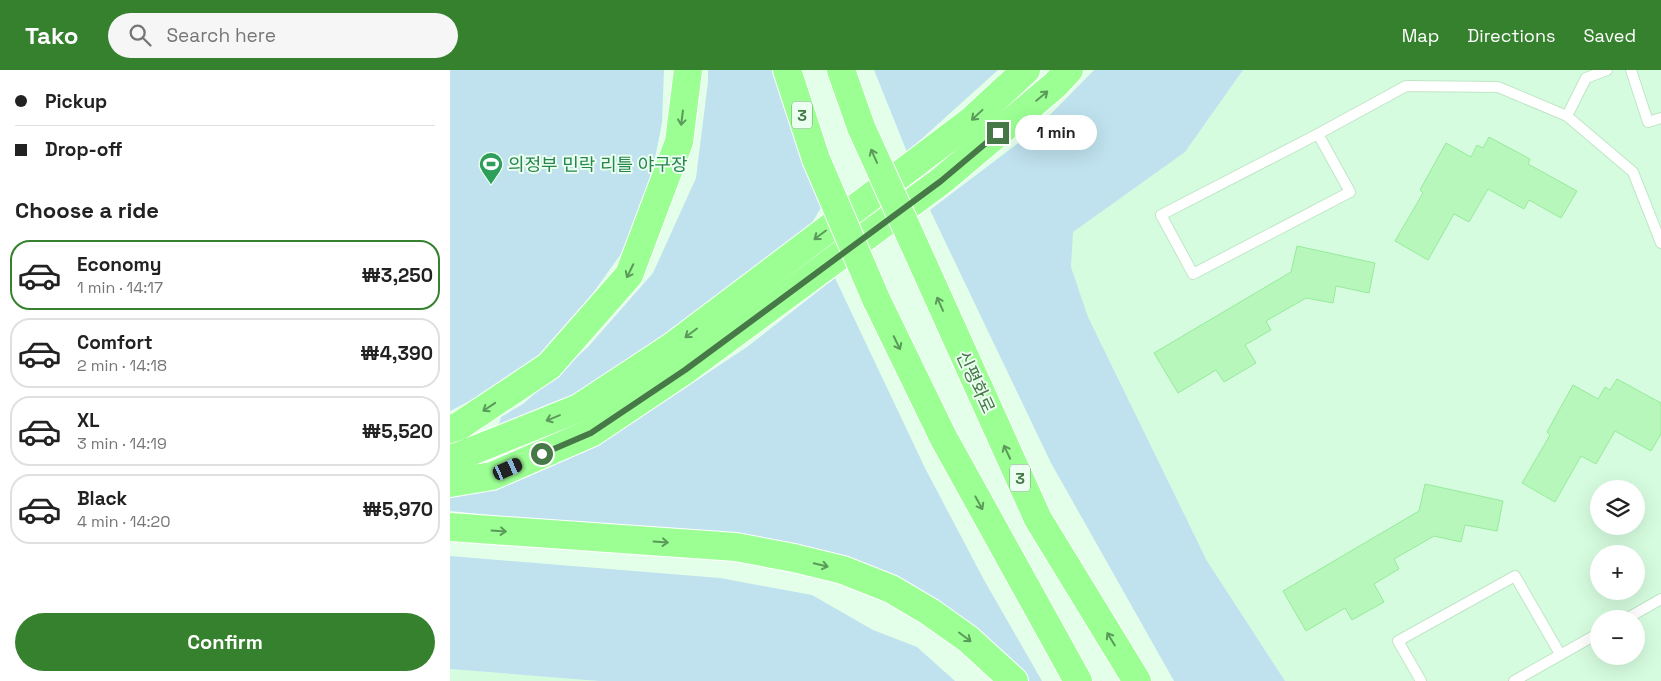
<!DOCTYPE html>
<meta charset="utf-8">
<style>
body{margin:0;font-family:"Space Grotesk","Noto Sans KR",sans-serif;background:#f6f6f6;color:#222;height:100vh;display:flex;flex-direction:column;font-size:19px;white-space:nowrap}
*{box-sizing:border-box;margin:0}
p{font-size:16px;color:#767676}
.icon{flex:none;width:28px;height:28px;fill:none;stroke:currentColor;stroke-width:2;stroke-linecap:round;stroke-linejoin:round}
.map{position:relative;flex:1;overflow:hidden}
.side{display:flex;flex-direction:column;background:#fff;width:450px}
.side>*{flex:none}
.top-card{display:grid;align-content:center;height:110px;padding:0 15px;background:#fff}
.controls{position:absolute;left:1140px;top:410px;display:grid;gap:10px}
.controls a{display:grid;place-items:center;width:55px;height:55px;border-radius:50%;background:#fff;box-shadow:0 5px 20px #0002;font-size:25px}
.end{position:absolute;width:22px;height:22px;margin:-11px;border:6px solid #467947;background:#fff;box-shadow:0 0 0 2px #fff}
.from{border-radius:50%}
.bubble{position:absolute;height:35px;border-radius:18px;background:#fff;box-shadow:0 5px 20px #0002;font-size:16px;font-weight:700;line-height:35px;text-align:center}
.car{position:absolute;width:15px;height:30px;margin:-15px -8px;border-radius:6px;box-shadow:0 0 4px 1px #0007;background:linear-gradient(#222 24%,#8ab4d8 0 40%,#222 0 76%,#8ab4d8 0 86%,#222 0)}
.top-card b{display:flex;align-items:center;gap:18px;height:48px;font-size:19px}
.top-card b+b{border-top:1px solid #e0e0e0}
.top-card i{width:12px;height:12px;background:#222}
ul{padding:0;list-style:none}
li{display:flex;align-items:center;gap:15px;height:70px;margin:0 10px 8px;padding:0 5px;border:2px solid #e0e0e0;border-radius:20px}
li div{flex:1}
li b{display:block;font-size:19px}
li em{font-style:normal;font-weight:700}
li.selected{border-color:#36812d}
li>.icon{width:45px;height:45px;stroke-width:1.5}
h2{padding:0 15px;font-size:22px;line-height:60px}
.cta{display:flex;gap:10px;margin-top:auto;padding:10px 15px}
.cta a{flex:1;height:58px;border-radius:30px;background:#36812d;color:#fff;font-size:20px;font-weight:700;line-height:58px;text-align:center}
header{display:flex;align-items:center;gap:30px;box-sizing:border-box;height:70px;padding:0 25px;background:#36812d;color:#fff}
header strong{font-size:24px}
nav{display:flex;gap:28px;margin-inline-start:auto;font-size:18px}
.search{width:350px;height:45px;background:#f6f6f6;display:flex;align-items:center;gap:12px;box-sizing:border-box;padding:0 18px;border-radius:28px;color:#767676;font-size:19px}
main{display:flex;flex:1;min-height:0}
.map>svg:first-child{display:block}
</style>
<header>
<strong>Tako</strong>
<div class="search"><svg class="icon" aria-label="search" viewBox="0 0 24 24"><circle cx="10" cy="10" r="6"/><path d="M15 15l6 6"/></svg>Search here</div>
<nav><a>Map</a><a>Directions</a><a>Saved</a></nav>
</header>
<main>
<section class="side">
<div class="top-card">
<b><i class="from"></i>Pickup</b>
<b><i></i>Drop-off</b>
</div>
<h2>Choose a ride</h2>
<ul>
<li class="selected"><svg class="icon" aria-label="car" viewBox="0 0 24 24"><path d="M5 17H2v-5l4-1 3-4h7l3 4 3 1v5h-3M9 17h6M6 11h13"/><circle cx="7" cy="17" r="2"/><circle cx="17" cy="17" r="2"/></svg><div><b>Economy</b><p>1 min · 14:17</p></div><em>₩3,250</em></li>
<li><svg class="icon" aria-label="car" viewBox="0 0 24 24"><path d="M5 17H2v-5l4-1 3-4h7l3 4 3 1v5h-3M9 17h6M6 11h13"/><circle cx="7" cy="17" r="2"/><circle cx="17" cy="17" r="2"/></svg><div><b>Comfort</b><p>2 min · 14:18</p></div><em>₩4,390</em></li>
<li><svg class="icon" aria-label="car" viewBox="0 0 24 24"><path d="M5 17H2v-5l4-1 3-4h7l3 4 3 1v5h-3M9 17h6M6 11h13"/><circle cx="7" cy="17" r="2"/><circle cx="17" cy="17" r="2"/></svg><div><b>XL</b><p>3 min · 14:19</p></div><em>₩5,520</em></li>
<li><svg class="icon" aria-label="car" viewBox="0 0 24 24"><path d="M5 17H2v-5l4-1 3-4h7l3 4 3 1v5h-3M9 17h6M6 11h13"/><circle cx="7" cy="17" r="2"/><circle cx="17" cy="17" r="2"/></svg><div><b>Black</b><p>4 min · 14:20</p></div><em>₩5,970</em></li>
</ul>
<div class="cta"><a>Confirm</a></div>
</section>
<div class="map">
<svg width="1211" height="611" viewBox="0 0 1211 611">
<rect width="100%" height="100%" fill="#e3ffea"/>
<g fill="#d6fcdf" fill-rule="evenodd">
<path d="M793,0H1211V611H835L757,491L638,247L621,197L622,162L735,82ZM1149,419H1186V456H1149ZM1149,484H1186V521H1149ZM1149,549H1186V586H1149Z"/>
<polygon points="0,599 149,611 0,611"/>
</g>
<g fill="#bfe2ee">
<polygon points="0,0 214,0 212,53 203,98 176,177 143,223 72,304 0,341"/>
<polygon points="258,0 325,0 372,136 353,168 306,202 106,337 47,362 51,347 73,334 138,277 203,203 246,108 258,12"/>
<polygon points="424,0 548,0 457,82"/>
<polygon points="644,0 793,0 735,82 623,162 621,197 638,247 757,491 835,611 724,611 601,393 480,140 583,62"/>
<polygon points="385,208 475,398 534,510 592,611 573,611 484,535 168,458 0,441 0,426 73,409 154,372 297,277"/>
<polygon points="0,486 270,508 362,525 423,560 467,577 505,611 149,611 0,599"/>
</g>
<g fill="#b7f7bb" stroke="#96eb9a">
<polygon points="1039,67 1080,89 1078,94 1127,121 1111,148 1079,130 1074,139 1038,119 1019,152 1004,144 978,190 945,171 973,123 970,120 996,73 1021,87 1027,75 1033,78"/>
<polygon points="847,176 925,193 919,223 886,216 883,233 856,228 816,251 821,260 795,275 806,293 774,312 766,300 728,323 704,283 841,202"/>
<polygon points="1167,309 1211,333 1211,364 1201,381 1165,361 1146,394 1131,386 1105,432 1072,413 1100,365 1097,362 1123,315 1148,329 1155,317 1160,320"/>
<polygon points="975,414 1053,431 1047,461 1015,455 1011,472 984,466 944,489 949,499 924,514 934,532 902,550 895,538 856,561 833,521 969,441"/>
</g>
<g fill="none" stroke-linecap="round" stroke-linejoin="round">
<g stroke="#bfe6c5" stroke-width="12">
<g id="lane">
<polyline points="1181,0 1198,52 1211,48"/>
<polyline points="1117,46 1136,8 1157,0"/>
<polyline points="868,64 900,122 743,204 711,145 868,64 956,16 1048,17 1117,46 1183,102 1211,173"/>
<polyline points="1176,549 1211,529"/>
<polyline points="971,611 948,571 1065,506 1110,584"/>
<polyline points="1064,611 1149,563"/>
</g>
</g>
<g stroke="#fff" stroke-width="30">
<g id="highway">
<polyline points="337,0 366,89"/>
<polyline points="391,0 411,57"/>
<polyline points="473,194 588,449 687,611"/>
<polyline points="426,229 493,367 628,611"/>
<polyline points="0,359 9,356 99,296 179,205 229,72 238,0"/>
<polyline points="0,388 7,387 129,338 223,276 521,51 576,0"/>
<polyline points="0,413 42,406 141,363 235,300 491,111 605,15 619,0"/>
<polyline points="0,457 286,477 344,488 393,500 441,519 480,542 518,569 564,611"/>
</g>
</g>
<use href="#lane" stroke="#fff" stroke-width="10"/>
<use href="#highway" stroke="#9bff93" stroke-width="28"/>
<g stroke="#fff" stroke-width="30" stroke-linecap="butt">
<g id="highway-bridge">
<polyline points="411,57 473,194"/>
<polyline points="366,89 426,229"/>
</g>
</g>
<use href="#highway-bridge" stroke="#9bff93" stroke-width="28"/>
</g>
<defs><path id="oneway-shaft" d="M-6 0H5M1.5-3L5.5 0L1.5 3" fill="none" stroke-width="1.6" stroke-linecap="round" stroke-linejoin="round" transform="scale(1.25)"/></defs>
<g stroke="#5b9a5a">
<use href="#oneway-shaft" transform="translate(592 26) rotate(-40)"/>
<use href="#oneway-shaft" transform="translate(527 45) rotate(137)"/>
<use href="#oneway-shaft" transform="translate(232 48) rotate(97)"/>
<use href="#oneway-shaft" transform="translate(424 86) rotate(-114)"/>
<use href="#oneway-shaft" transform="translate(370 165) rotate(143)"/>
<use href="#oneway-shaft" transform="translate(180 201) rotate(116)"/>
<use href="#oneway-shaft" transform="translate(490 234) rotate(-114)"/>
<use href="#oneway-shaft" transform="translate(241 263) rotate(143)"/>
<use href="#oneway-shaft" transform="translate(447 273) rotate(64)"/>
<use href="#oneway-shaft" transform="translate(39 337) rotate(146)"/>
<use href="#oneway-shaft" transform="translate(103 348) rotate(158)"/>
<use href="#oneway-shaft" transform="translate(557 382) rotate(-115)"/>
<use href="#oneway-shaft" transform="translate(529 433) rotate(61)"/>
<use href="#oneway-shaft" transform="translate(49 461) rotate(4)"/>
<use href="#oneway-shaft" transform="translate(211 472) rotate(4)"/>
<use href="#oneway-shaft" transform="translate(371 495) rotate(14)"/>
<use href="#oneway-shaft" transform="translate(515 567) rotate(37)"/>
<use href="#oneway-shaft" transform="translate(661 569) rotate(-121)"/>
</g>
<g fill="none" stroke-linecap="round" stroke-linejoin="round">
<polyline stroke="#467947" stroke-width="6" points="92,384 141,363 235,300 491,111 548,63"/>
</g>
<defs>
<g id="stadium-pin" transform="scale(1.25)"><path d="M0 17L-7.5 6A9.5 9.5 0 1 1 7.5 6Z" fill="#2e9e5b" stroke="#ebfff1"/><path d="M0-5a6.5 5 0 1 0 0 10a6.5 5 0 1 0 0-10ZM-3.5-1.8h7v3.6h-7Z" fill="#fff"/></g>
</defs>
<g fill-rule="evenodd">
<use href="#stadium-pin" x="41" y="94"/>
</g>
<g text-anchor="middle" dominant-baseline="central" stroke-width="4" stroke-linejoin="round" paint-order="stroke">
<g fill="#ebfff1" stroke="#78a17a" stroke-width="1">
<rect x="342" y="31.5" width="20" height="27" rx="4"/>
<rect x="560" y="394.5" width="20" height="27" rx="4"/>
</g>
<g font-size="16" font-weight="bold" fill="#467947">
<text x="352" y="45">3</text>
<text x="570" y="408">3</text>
</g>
<g font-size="18" fill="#27864d" stroke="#ebfff1" text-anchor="start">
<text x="58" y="94">의정부 민락 리틀 야구장</text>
</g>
<g font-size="18" fill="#467947" stroke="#ebfff1">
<text transform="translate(526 312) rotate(65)">신평화로</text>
</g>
</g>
</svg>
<div class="controls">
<a><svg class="icon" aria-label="layers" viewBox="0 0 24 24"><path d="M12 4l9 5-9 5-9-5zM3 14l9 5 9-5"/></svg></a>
<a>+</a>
<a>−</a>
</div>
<i class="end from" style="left:92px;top:384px"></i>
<i class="end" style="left:548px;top:63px"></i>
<div class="bubble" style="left:565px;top:45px;width:82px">1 min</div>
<i class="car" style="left:58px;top:399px;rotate:66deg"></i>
</div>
</main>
